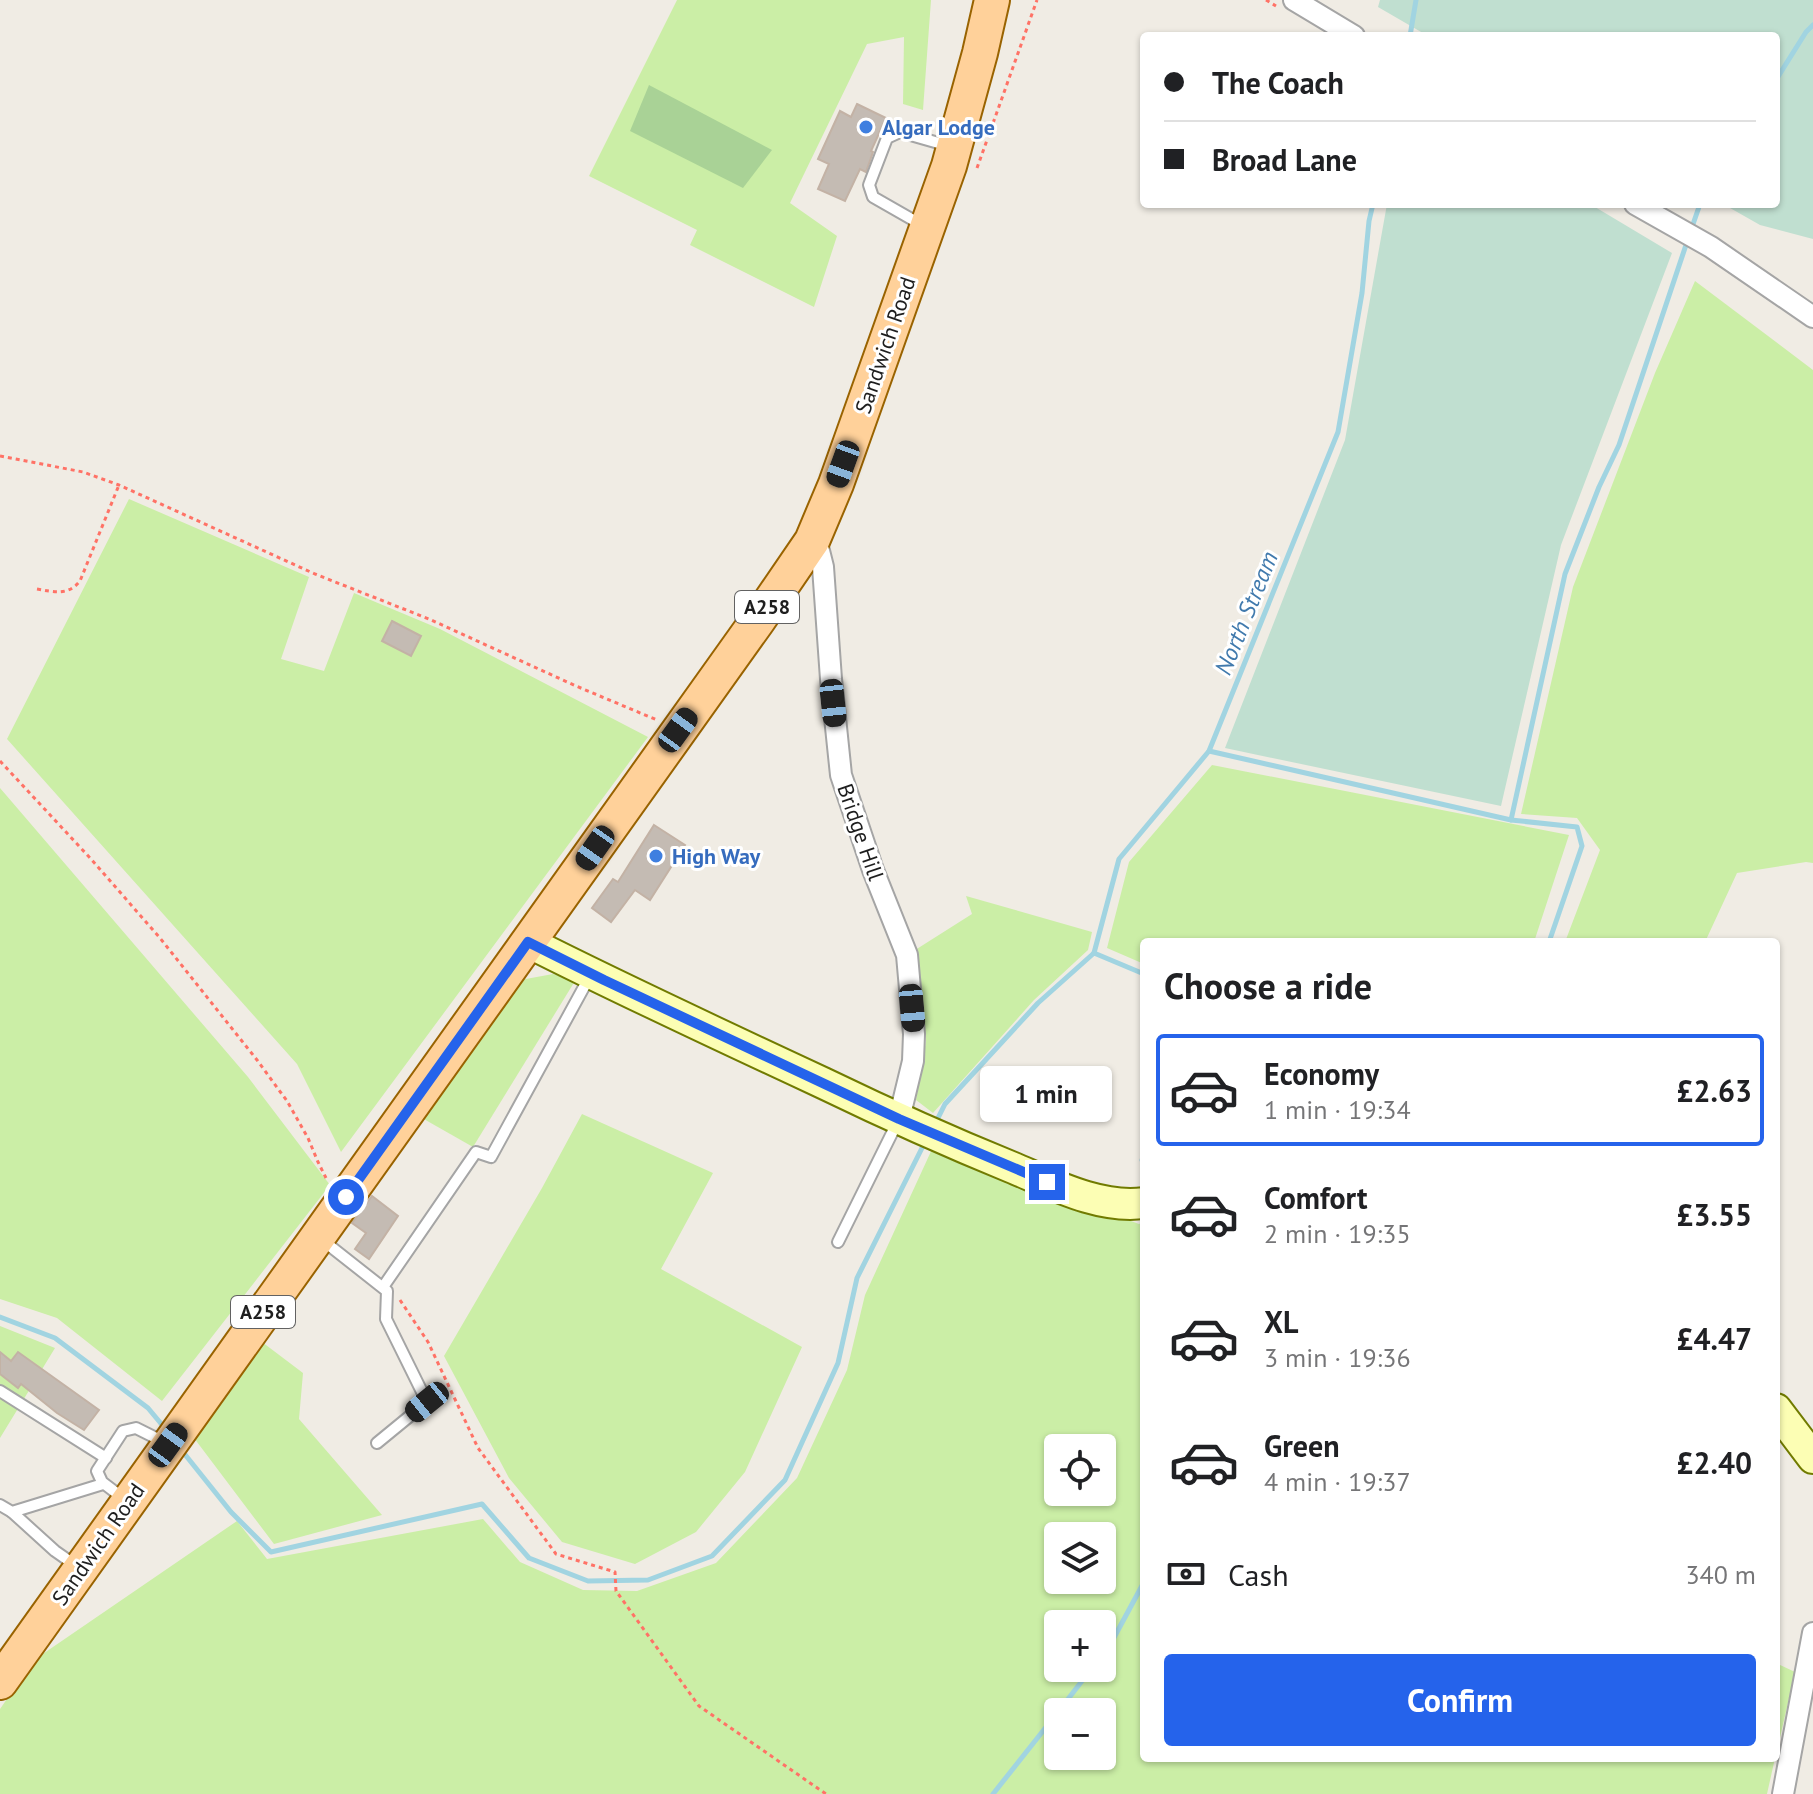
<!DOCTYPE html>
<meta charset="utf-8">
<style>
body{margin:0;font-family:"PT Sans",sans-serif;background:#f2f2f2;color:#202124;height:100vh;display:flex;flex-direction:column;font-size:30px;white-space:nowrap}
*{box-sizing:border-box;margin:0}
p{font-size:26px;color:#757577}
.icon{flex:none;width:44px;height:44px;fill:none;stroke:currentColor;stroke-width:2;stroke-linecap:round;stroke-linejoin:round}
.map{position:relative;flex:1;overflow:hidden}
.details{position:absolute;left:1140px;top:938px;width:640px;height:824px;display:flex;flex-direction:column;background:#fff;border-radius:8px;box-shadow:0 2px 6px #0004}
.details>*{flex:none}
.top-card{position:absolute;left:1140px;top:32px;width:640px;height:176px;border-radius:8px;box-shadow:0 2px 6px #0004;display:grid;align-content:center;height:176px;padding:0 24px;background:#fff}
.fabs{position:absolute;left:1044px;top:1434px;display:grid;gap:16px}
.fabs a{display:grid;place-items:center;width:72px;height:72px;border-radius:8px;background:#fff;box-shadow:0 2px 6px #0004;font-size:40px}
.end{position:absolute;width:36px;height:36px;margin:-18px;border:10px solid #2563eb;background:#fff;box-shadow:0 0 0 4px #fff}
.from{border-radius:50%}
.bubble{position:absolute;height:56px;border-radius:8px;background:#fff;box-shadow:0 2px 6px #0004;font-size:26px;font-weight:800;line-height:56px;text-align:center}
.car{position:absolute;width:24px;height:48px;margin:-24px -12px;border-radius:10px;box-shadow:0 0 6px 2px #0007;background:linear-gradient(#222 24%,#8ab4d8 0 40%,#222 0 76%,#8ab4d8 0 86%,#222 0)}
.top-card b{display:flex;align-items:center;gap:28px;height:76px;font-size:30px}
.top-card b+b{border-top:2px solid #e0e0e0}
.top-card i{width:20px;height:20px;background:#202124}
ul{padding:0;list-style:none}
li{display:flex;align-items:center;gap:24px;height:112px;margin:0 16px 12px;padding:0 8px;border:4px solid transparent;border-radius:8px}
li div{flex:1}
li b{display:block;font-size:30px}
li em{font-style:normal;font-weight:800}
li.current{border-color:#2563eb}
li>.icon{width:72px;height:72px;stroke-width:1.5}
h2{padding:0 24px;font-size:36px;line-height:96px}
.pay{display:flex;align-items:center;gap:20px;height:88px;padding:0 24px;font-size:30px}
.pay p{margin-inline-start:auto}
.button{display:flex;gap:16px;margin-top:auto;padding:16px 24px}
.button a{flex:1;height:92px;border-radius:8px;background:#2563eb;color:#fff;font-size:32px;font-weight:800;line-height:92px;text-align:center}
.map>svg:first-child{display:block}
</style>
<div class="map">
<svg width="1813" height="1794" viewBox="0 0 1813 1794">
<rect width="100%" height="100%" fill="#f0ece4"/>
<g fill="#cbeea6" fill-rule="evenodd">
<polygon points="677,0 931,0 923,110 903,104 904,37 867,44 790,203 837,236 814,307 690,245 697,230 589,176"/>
<polygon points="1695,281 1813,370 1813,863 1806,862 1737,873 1705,942 1565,942 1600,850 1577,818 1521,814 1573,587 1655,373"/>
<polygon points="129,499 309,577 281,659 324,671 354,593 440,629 648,737 341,1152 297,1064 7,739"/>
<polygon points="1212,765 1569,835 1534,942 1144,942 1144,964 1107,948 1129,862"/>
<polygon points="0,788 248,1077 330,1185 162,1401 57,1318 0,1299"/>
<polygon points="966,896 1092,932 1088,950 1034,1000 933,1113 916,1100 926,1041 912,952 972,914"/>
<polygon points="553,974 575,981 473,1147 415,1114 515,981"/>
<polygon points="582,1114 713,1173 661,1269 802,1347 745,1472 696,1532 635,1564 562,1542 509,1478 444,1356 542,1188"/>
<path d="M933,1147L1139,1224L1144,1222V1758H1775L1767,1794H0V1709L34,1660L237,1521L267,1559L483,1519L520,1562L583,1590L637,1591L716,1563L797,1478L847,1370L865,1295ZM1058,1448H1102V1492H1058ZM1058,1536H1102V1580H1058ZM1058,1624H1102V1668H1058ZM1058,1712H1102V1756H1058Z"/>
<polygon points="0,1326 55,1348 0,1438 0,1374 35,1365 18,1352 11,1361 0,1352"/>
<polygon points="262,1342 303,1373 299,1419 382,1515 274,1544 194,1438"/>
<polygon points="1776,1663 1795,1672 1776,1755"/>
</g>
<polygon fill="#a9d296" points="649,85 772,150 743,188 630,131"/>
<g fill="#c0dfd0">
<polygon points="1380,0 1813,0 1813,239 1760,225 1723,204 1776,204 1776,36 1428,36 1378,7"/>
<polygon points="1387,204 1590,204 1672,253 1561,545 1501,806 1225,748 1345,440"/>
</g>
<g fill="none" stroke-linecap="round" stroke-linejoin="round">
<g stroke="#a1d4e1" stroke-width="5">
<polyline points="1410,36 1416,0"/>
<polyline points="1776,80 1806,32 1813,25"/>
<polyline points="1691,230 1700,204"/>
<polyline points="1209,751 1511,820 1565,574 1599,487 1619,445 1688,239"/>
<polyline points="1511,820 1577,827 1582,846 1549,942"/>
<polyline points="1094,953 1119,859 1209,751 1338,432 1362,293 1369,221 1373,204"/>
<polyline points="1094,953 1144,974"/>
<polyline points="935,1124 945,1104 1038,1003 1094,953"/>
<polyline points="1142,1160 1144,1155"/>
<polyline points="0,1317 55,1338 148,1408 163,1426"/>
<polyline points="183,1452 231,1512 271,1552 482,1504 529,1558 588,1581 648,1580 712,1556 785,1480 838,1363 857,1278 926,1140"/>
<polyline points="1102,1656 1110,1645 1144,1582"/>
<polyline points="1058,1712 1092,1668"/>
<polyline points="993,1794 1058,1712"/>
</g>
</g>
<g fill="#c4bbb3" stroke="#c3b2a5" stroke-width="2">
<polygon points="857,104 886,118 871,151 873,152 866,172 860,169 845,201 818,189 829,164 818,159 840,111 851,117"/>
<polygon points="392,621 421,636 411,656 382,641"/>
<polygon points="654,825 685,845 650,900 635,890 611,922 592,908 613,879 618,882"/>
<polygon points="372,1196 398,1216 369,1259 355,1249 366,1233 352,1223"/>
<polygon points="0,1352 11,1361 18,1352 99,1410 84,1430 57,1413 21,1384 18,1388 0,1374"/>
</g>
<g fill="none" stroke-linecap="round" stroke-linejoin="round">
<g stroke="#a5a5a5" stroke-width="14">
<g id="lane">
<polyline points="922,225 873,197 869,185 887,138 900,132 949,146"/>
<polyline points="321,1239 387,1291 386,1319 427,1402 377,1443"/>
<polyline points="838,1242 898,1121"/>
<polyline points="383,1287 476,1152 491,1157 590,976"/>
<polyline points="0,1391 106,1458"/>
<polyline points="123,1498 102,1482 97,1471 123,1431 136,1428 164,1442"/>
<polyline points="0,1505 12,1512 103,1484"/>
<polyline points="12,1512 55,1551 75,1565"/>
</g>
</g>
<g stroke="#a5a5a5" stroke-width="24">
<g id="street">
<polyline points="1294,0 1354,36"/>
<polyline points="1635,204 1711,247 1813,317"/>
<polyline points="812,541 819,551 823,567 831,679 841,775 873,870 907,955 914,1034 913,1061 899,1119"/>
<polyline points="1783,1794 1813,1633"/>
</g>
</g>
<g stroke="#717b00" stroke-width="34">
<g id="secondary">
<path d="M528,942C625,991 724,1037 823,1083C885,1113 947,1141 1011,1167C1052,1184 1099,1209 1144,1203"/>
<polyline points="1776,1409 1813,1458"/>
</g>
</g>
<g stroke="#996300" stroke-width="38">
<polyline id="primary" points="0,1682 758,620 812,541 836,484 949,166 980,53 992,0"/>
</g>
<g stroke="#ff7266" stroke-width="3" stroke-dasharray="4 4" stroke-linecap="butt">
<polyline points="1266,0 1276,6"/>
<polyline points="977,168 1037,0"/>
<polyline points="0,456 83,472 119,485 315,574 429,619 576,686 657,720"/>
<path d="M37,589C54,592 68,596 80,581L119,485"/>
<polyline points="0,761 91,859 160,938 257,1060 287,1101 308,1138 318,1162 326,1178"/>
<polyline points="400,1300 428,1342 478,1448 556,1554 615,1572 616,1591 699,1706 826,1794"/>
</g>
<use href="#lane" stroke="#fff" stroke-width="10"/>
<use href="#street" stroke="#fff" stroke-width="20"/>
<use href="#secondary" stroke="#fcfeb4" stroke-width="30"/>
<use href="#primary" stroke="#ffd19a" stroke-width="34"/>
</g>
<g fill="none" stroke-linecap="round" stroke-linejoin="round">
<polyline stroke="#2563eb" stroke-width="10" points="346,1197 528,942 604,980 899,1119 1047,1182"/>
</g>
<g fill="#3f7fe0" stroke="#fff" stroke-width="3">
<circle cx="866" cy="127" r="8"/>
<circle cx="656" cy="856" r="8"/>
</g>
<g text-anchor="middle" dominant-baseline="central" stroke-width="6" stroke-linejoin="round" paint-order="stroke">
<g fill="#fff" stroke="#626262" stroke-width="2">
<rect x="735" y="591" width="64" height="32" rx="6"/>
<rect x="231" y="1296" width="64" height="32" rx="6"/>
</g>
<g font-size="20" font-weight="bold" fill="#1e1e1e">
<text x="767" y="607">A258</text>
<text x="263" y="1312">A258</text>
</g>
<g font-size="22" font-weight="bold" fill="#366cbe" stroke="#fff" text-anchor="start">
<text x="882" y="127">Algar Lodge</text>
<text x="672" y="856">High Way</text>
</g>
<g font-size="22" fill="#1e1e1e" stroke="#fff">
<text transform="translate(885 345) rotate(-71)">Sandwich Road</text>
<text transform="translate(861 832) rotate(71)">Bridge Hill</text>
<text transform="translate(98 1544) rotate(-55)">Sandwich Road</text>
</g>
<g font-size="24" font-style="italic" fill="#417aad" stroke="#fff">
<text transform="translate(1246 613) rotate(-68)">North Stream</text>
</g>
</g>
</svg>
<div class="fabs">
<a><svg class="icon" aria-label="locate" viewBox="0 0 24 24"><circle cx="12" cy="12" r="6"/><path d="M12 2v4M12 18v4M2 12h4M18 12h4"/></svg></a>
<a><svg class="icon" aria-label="layers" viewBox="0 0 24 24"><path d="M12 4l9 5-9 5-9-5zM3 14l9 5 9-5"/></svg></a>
<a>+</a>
<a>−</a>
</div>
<i class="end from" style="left:346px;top:1197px"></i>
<i class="end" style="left:1047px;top:1182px"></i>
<div class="bubble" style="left:980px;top:1066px;width:132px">1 min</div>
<i class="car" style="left:843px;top:464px;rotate:200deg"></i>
<i class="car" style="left:833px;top:703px;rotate:174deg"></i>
<i class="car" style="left:678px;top:730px;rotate:36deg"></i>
<i class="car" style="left:595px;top:848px;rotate:215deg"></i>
<i class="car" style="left:912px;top:1008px;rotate:175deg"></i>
<i class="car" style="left:427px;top:1402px;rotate:231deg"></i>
<i class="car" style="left:168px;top:1445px;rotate:36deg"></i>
<div class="top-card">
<b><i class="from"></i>The Coach</b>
<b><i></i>Broad Lane</b>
</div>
<section class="details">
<h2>Choose a ride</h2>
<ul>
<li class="current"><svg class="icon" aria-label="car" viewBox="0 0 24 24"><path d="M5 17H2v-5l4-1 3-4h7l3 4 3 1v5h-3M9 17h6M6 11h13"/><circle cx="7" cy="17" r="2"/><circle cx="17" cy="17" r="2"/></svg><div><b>Economy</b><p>1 min · 19:34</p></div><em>£2.63</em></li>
<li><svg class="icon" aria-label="car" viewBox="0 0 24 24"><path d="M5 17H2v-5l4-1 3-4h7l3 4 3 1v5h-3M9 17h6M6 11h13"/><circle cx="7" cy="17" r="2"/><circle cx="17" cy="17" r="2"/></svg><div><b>Comfort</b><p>2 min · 19:35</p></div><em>£3.55</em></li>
<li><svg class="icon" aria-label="car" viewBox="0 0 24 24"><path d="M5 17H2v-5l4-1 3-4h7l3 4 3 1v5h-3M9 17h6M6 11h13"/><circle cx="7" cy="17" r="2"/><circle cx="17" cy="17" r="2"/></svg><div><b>XL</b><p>3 min · 19:36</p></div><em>£4.47</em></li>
<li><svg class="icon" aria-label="car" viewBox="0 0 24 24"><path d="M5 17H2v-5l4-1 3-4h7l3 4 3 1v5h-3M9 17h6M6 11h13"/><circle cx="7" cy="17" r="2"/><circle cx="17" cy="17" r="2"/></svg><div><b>Green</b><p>4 min · 19:37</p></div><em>£2.40</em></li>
</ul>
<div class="pay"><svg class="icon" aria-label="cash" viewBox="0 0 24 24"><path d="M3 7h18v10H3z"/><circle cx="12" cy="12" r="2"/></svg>Cash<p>340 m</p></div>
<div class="button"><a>Confirm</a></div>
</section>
</div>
